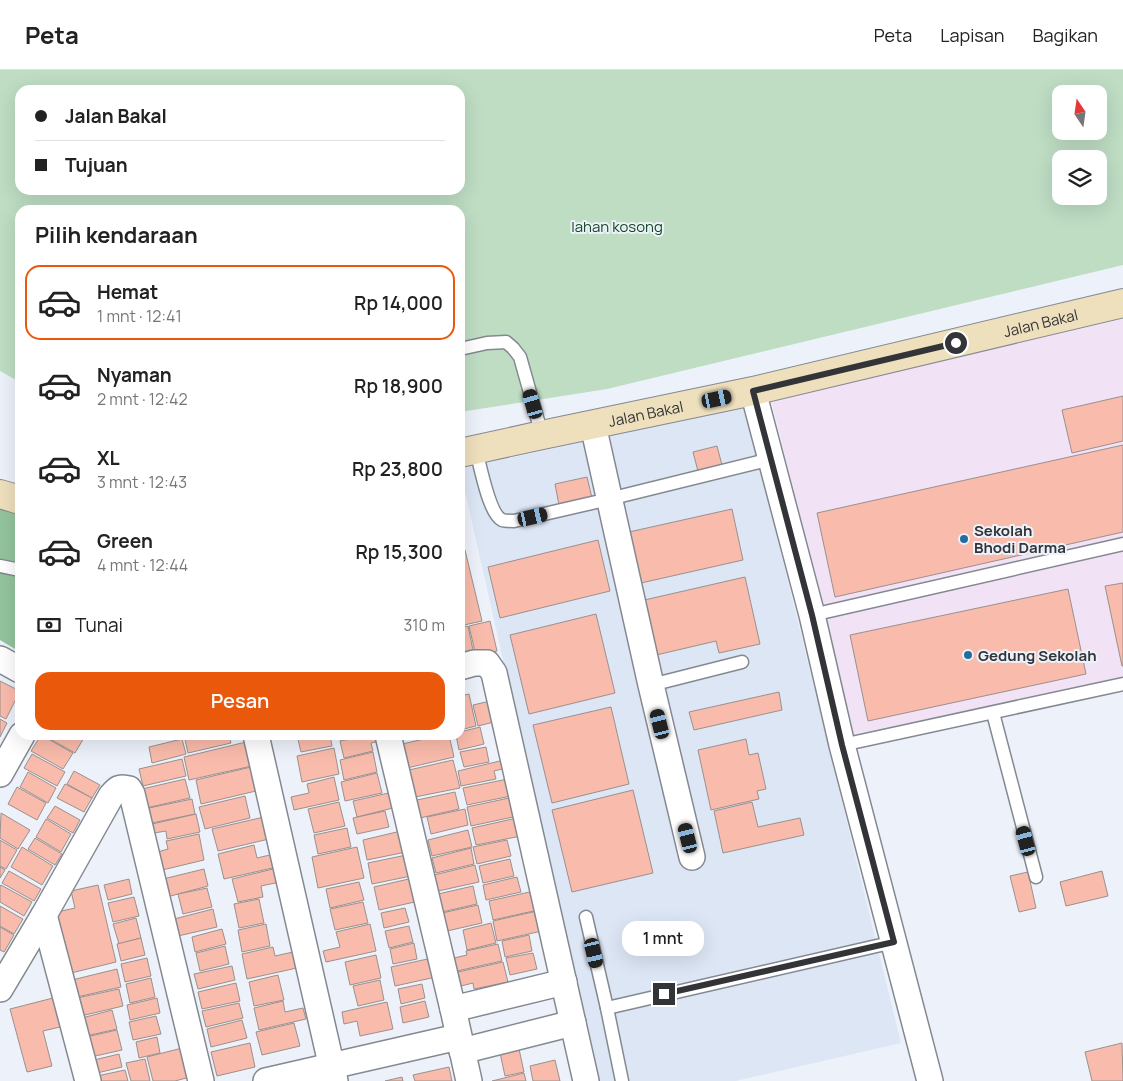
<!DOCTYPE html>
<html lang="id">
<meta charset="utf-8">
<style>
body{margin:0;font-family:Manrope,sans-serif;background:#f6f6f6;color:#222;height:100vh;display:flex;flex-direction:column;font-size:19px;white-space:nowrap}
*{box-sizing:border-box;margin:0}
p{font-size:16px;color:#767676}
.icon{flex:none;width:28px;height:28px;fill:none;stroke:currentColor;stroke-width:2;stroke-linecap:round;stroke-linejoin:round}
.map{position:relative;flex:1;overflow:hidden}
.drawer{position:absolute;left:15px;top:135px;width:450px;height:535px;display:flex;flex-direction:column;background:#fff;border-radius:15px;box-shadow:0 5px 20px #0002}
.drawer>*{flex:none}
.guide{position:absolute;left:15px;top:15px;width:450px;height:110px;border-radius:15px;box-shadow:0 5px 20px #0002;display:grid;align-content:center;height:110px;padding:0 20px;background:#fff}
.needle{width:32px;rotate:347deg}
.controls{position:absolute;left:1052px;top:15px;display:grid;gap:10px}
.controls a{display:grid;place-items:center;width:55px;height:55px;border-radius:10px;background:#fff;box-shadow:0 5px 20px #0002;font-size:25px}
.end{position:absolute;width:22px;height:22px;margin:-11px;border:6px solid #323437;background:#fff;box-shadow:0 0 0 2px #fff}
.from{border-radius:50%}
.bubble{position:absolute;height:35px;border-radius:15px;background:#fff;box-shadow:0 5px 20px #0002;font-size:16px;font-weight:600;line-height:35px;text-align:center}
.car{position:absolute;width:15px;height:30px;margin:-15px -8px;border-radius:6px;box-shadow:0 0 4px 1px #0007;background:linear-gradient(#222 24%,#8ab4d8 0 40%,#222 0 76%,#8ab4d8 0 86%,#222 0)}
.guide b{display:flex;align-items:center;gap:18px;height:48px;font-size:19px}
.guide b+b{border-top:1px solid #e0e0e0}
.guide i{width:12px;height:12px;background:#222}
ul{padding:0;list-style:none}
li{display:flex;align-items:center;gap:15px;height:75px;margin:0 10px 8px;padding:0 10px;border:2px solid transparent;border-radius:15px}
li div{flex:1}
li b{display:block;font-size:19px}
li em{font-style:normal;font-weight:600}
li.on{border-color:#ea580c}
li>.icon{width:45px;height:45px;stroke-width:1.5}
h2{padding:0 20px;font-size:22px;line-height:60px}
.pay{display:flex;align-items:center;gap:12px;height:55px;padding:0 20px;font-size:19px}
.pay p{margin-inline-start:auto}
.action{display:flex;gap:10px;margin-top:auto;padding:10px 20px}
.action a{flex:1;height:58px;border-radius:15px;background:#ea580c;color:#fff;font-size:20px;font-weight:600;line-height:58px;text-align:center}
header{display:flex;align-items:center;gap:30px;box-sizing:border-box;height:70px;padding:0 25px;background:#fff;border-bottom:1px solid #e0e0e0}
header strong{font-size:24px}
nav{display:flex;gap:28px;margin-inline-start:auto;font-size:18px}
.map>svg:first-child{display:block}
</style>
<header>
<strong>Peta</strong>
<nav><a>Peta</a><a>Lapisan</a><a>Bagikan</a></nav>
</header>
<div class="map">
<svg width="1123" height="1011" viewBox="0 0 1123 1011">
<rect width="100%" height="100%" fill="#edf2fa"/>
<polygon fill="#dde6f5" points="745,336 901,973 736,1011 598,1011 460,399"/>
<polygon fill="#f1e2f5" points="1123,249 1123,608 854,664 771,329"/>
<path fill="#beddc3" fill-rule="evenodd" d="M0,0H1123V195L607,319L460,342V140H20V312L0,301ZM20,20H460V120H20ZM1061,24H1099V61H1061ZM1061,89H1099V126H1061Z"/>
<polygon fill="#93c49c" points="0,433 20,438 20,582 0,570"/>
<g fill="#f9bbab" stroke="#9a908e">
<polygon points="1123,326 1123,371 1072,383 1062,340"/>
<polygon points="1123,375 1123,462 835,527 817,443"/>
<polygon points="717,376 723,399 699,405 693,382"/>
<polygon points="587,407 592,428 559,435 555,414"/>
<polygon points="732,439 743,490 641,513 629,462"/>
<polygon points="598,470 610,521 500,548 488,497"/>
<polygon points="465,480 482,551 464,555 460,539 460,481"/>
<polygon points="745,507 760,574 719,583 716,571 652,586 640,531"/>
<polygon points="1123,513 1123,596 1122,596 1105,516"/>
<polygon points="1068,519 1086,604 868,651 850,565"/>
<polygon points="596,544 615,623 529,644 510,565"/>
<polygon points="490,551 497,581 476,586 469,556"/>
<polygon points="468,556 474,585 460,588 460,558"/>
<polygon points="0,611 20,621 6,649 0,646"/>
<polygon points="779,622 782,640 694,660 689,642"/>
<polygon points="469,624 476,656 460,660 460,626"/>
<polygon points="490,631 494,652 478,656 473,635"/>
<polygon points="611,637 629,714 552,733 533,655"/>
<polygon points="0,649 7,653 0,667"/>
<polygon points="480,657 484,674 459,680 456,665 460,665 460,662"/>
<polygon points="41,665 73,683 63,699 31,681"/>
<polygon points="43,665 84,665 85,666 75,683"/>
<polygon points="184,665 229,665 231,673 188,683"/>
<polygon points="297,665 330,665 332,676 301,682"/>
<polygon points="339,665 364,665 340,670"/>
<polygon points="368,665 379,665 380,671 371,673 373,681 344,688 340,671"/>
<polygon points="416,665 432,665 417,668"/>
<polygon points="442,665 449,665 454,687 407,698 402,674"/>
<polygon points="182,669 186,684 152,693 149,677"/>
<polygon points="746,669 749,685 758,683 766,719 757,721 759,729 711,740 698,680"/>
<polygon points="246,672 252,696 189,710 184,687"/>
<polygon points="486,677 489,692 464,697 460,682"/>
<polygon points="334,678 339,704 302,712 297,686"/>
<polygon points="373,682 377,702 344,710 340,690"/>
<polygon points="32,684 65,702 57,716 24,698"/>
<polygon points="182,689 186,706 143,716 139,699"/>
<polygon points="453,690 460,718 415,727 409,700"/>
<polygon points="504,690 506,698 494,701 496,709 461,716 458,701"/>
<polygon points="251,697 256,721 201,734 196,710"/>
<polygon points="74,701 100,715 92,728 67,714"/>
<polygon points="28,702 56,718 48,733 20,717"/>
<polygon points="377,703 382,723 345,731 341,712"/>
<polygon points="334,707 339,730 294,740 291,727 309,723 307,714"/>
<polygon points="185,709 190,728 146,738 142,719"/>
<polygon points="508,709 511,726 467,735 463,718"/>
<polygon points="65,714 92,728 84,742 57,728"/>
<polygon points="17,717 46,733 37,750 8,734"/>
<polygon points="633,720 653,803 572,822 552,740"/>
<polygon points="393,722 397,737 357,747 353,731"/>
<polygon points="455,722 459,739 420,748 417,730"/>
<polygon points="245,726 250,748 205,759 199,737"/>
<polygon points="509,728 513,747 471,756 467,737"/>
<polygon points="192,729 195,744 152,753 149,738"/>
<polygon points="339,732 345,756 314,763 308,739"/>
<polygon points="752,732 758,757 800,748 804,765 723,783 714,741"/>
<polygon points="55,736 80,750 73,763 47,748"/>
<polygon points="465,739 468,755 431,764 427,747"/>
<polygon points="385,741 389,757 357,764 353,748"/>
<polygon points="1,743 30,760 18,779 0,768"/>
<polygon points="196,744 200,762 167,769 166,761 154,763 152,754"/>
<polygon points="264,747 269,769 218,781 212,759"/>
<polygon points="517,748 521,766 476,775 472,758"/>
<polygon points="46,749 71,764 61,782 36,767"/>
<polygon points="347,758 351,777 318,784 314,765"/>
<polygon points="468,760 472,777 432,786 428,770"/>
<polygon points="401,761 406,782 367,790 363,770"/>
<polygon points="199,764 204,790 158,801 154,783 168,779 166,771"/>
<polygon points="35,768 62,784 55,795 28,779"/>
<polygon points="0,770 17,780 6,799 0,796"/>
<polygon points="507,770 511,786 477,794 473,777"/>
<polygon points="254,775 257,788 274,784 277,797 224,809 218,784"/>
<polygon points="22,777 53,796 42,815 11,797"/>
<polygon points="357,777 364,808 318,818 312,787"/>
<polygon points="471,778 474,794 436,803 432,788"/>
<polygon points="411,784 416,805 372,814 368,793"/>
<polygon points="510,789 514,806 483,813 479,796"/>
<polygon points="475,795 479,812 438,821 434,805"/>
<polygon points="0,797 5,800 0,808"/>
<polygon points="277,798 280,812 261,816 263,827 238,832 232,809"/>
<polygon points="204,799 208,816 167,827 163,809"/>
<polygon points="9,801 41,819 34,831 2,813"/>
<polygon points="1102,801 1108,826 1066,836 1060,812"/>
<polygon points="1028,802 1036,838 1019,842 1010,806"/>
<polygon points="517,807 521,822 486,830 483,815"/>
<polygon points="413,808 419,831 379,840 374,817"/>
<polygon points="129,809 132,824 108,830 104,815"/>
<polygon points="359,812 364,830 330,838 326,819"/>
<polygon points="1,815 32,832 24,846 0,832 0,816"/>
<polygon points="98,815 116,892 71,903 57,842 75,838 71,821"/>
<polygon points="473,816 477,834 442,842 438,824"/>
<polygon points="207,818 212,837 183,844 178,824"/>
<polygon points="534,821 538,840 493,850 489,831"/>
<polygon points="134,827 139,846 113,852 108,833"/>
<polygon points="259,829 264,853 239,858 234,834"/>
<polygon points="363,832 368,853 335,860 330,839"/>
<polygon points="478,835 482,853 447,861 442,843"/>
<polygon points="0,836 23,849 14,864 0,856"/>
<polygon points="405,838 409,852 384,858 381,843"/>
<polygon points="213,839 217,857 178,866 174,849"/>
<polygon points="537,841 542,861 497,871 493,851"/>
<polygon points="136,848 141,868 119,874 113,854"/>
<polygon points="491,853 496,873 467,880 463,860"/>
<polygon points="266,854 270,876 242,882 238,860"/>
<polygon points="370,854 376,881 326,892 323,881 340,877 336,862"/>
<polygon points="409,856 413,872 389,878 385,861"/>
<polygon points="0,857 14,865 4,882 0,880"/>
<polygon points="222,859 226,874 195,882 192,867"/>
<polygon points="529,865 532,881 505,887 502,871"/>
<polygon points="141,868 145,885 121,891 117,874"/>
<polygon points="414,873 417,889 393,894 390,879"/>
<polygon points="498,874 502,891 457,901 454,888 467,885 466,881"/>
<polygon points="225,876 229,894 200,901 196,883"/>
<polygon points="273,877 275,886 293,882 297,898 247,909 242,884"/>
<polygon points="533,883 537,899 510,905 506,888"/>
<polygon points="376,885 381,908 350,915 345,892"/>
<polygon points="147,888 151,906 125,912 121,894"/>
<polygon points="432,888 436,907 395,916 391,897"/>
<polygon points="503,892 508,912 474,919 473,913 461,916 458,902"/>
<polygon points="232,896 235,910 198,919 194,904"/>
<polygon points="117,899 121,917 77,927 72,910"/>
<polygon points="278,905 284,930 254,936 249,912"/>
<polygon points="151,908 155,927 130,933 126,914"/>
<polygon points="380,910 384,930 358,936 353,916"/>
<polygon points="236,913 240,931 202,939 198,922"/>
<polygon points="422,914 425,928 401,934 398,919"/>
<polygon points="119,919 123,936 81,946 77,928"/>
<polygon points="53,928 60,957 43,961 52,996 27,1002 10,939"/>
<polygon points="157,928 160,943 130,950 127,935"/>
<polygon points="283,931 285,942 303,938 306,949 259,960 254,938"/>
<polygon points="425,931 429,947 403,953 400,937"/>
<polygon points="387,932 393,959 360,966 357,951 344,954 342,942"/>
<polygon points="239,933 243,948 206,957 202,941"/>
<polygon points="112,940 117,959 86,966 82,948"/>
<polygon points="156,946 161,964 133,970 129,952"/>
<polygon points="242,950 247,968 211,977 207,959"/>
<polygon points="294,953 300,976 262,985 256,962"/>
<polygon points="117,960 122,980 91,987 86,967"/>
<polygon points="157,967 160,983 139,988 136,972"/>
<polygon points="250,973 255,997 217,1006 211,982"/>
<polygon points="1122,973 1123,1011 1092,1011 1085,982"/>
<polygon points="182,978 190,1007 175,1011 153,1011 147,987"/>
<polygon points="519,979 524,1002 505,1006 500,983"/>
<polygon points="119,984 122,997 97,1003 94,990"/>
<polygon points="145,989 150,1011 131,1011 126,993"/>
<polygon points="555,990 560,1011 533,1011 530,996"/>
<polygon points="449,997 452,1011 415,1011 413,1005"/>
<polygon points="125,1000 128,1011 99,1011 97,1006"/>
<polygon points="524,1003 526,1011 492,1011"/>
<polygon points="402,1007 403,1011 385,1011"/>
</g>
<g fill="none" stroke-linecap="round" stroke-linejoin="round">
<g stroke="#848991" stroke-width="15">
<g id="lane">
<polyline points="460,279 487,273 506,272 513,278 520,287 542,365"/>
<path d="M476,380C480,395 489,444 502,450C505,451 511,451 514,451L609,429L771,389"/>
<polyline points="0,496 20,500"/>
<polyline points="812,545 1123,474"/>
<polyline points="651,615 742,592"/>
<polyline points="993,643 1036,807"/>
<polyline points="842,675 1123,614"/>
<polyline points="586,847 607,938 622,1011"/>
<polyline points="607,938 894,872"/>
</g>
</g>
<g stroke="#848991" stroke-width="28">
<g id="street">
<polyline points="753,321 812,545 842,675 930,1011"/>
<polyline points="593,355 651,615 692,787"/>
<polyline points="0,589 20,600"/>
<polyline points="460,597 474,593 487,593 494,603 586,1011"/>
<polyline points="256,665 335,1011"/>
<polyline points="388,665 453,939 469,1011"/>
<polyline points="0,704 22,665"/>
<polyline points="44,845 88,1011"/>
<path d="M0,919L44,845L111,726C117,719 119,716 129,719L132,724L201,1011"/>
<polyline points="453,939 564,912"/>
<polyline points="462,981 573,953"/>
<polyline points="266,1011 458,967"/>
</g>
</g>
<g stroke="#848991" stroke-width="30">
<g id="secondary">
<path id="s1" d="M460,383L542,365L753,321L1123,233"/>
<polyline points="0,424 20,430"/>
</g>
</g>
<use href="#lane" stroke="#fff" stroke-width="12"/>
<use href="#street" stroke="#fff" stroke-width="25"/>
<use href="#secondary" stroke="#eedfbd" stroke-width="28"/>
</g>
<g fill="none" stroke-linecap="round" stroke-linejoin="round">
<polyline stroke="#323437" stroke-width="6" points="664,924 894,872 842,675 812,545 753,321 956,273"/>
</g>
<g fill="#236ca0" stroke="#edf2fa" stroke-width="2">
<circle cx="964" cy="469" r="5"/>
<circle cx="968" cy="585" r="5"/>
</g>
<g text-anchor="middle" dominant-baseline="central" stroke-width="4" stroke-linejoin="round" paint-order="stroke">
<g font-size="15" fill="#114721" stroke="#edf2fa">
<text x="617" y="156">lahan kosong</text>
</g>
<g font-size="15" fill="#323437" stroke="#edf2fa">
<text stroke="none"><textPath href="#s1" startOffset="595">Jalan Bakal</textPath></text>
<text stroke="none"><textPath href="#s1" startOffset="190">Jalan Bakal</textPath></text>
</g>
<g font-size="15" font-weight="bold" fill="#323437" stroke="#edf2fa" text-anchor="start">
<text x="974" y="460">Sekolah<tspan x="974" dy="17">Bhodi Darma</tspan></text>
<text x="978" y="585">Gedung Sekolah</text>
</g>
</g>
</svg>
<div class="controls">
<a><svg class="needle" viewBox="-14 -14 28 28"><path d="M0-13l5 13h-10z" fill="#e53935"/><path d="M0 13l5-13h-10z" fill="#767676"/></svg></a>
<a><svg class="icon" aria-label="layers" viewBox="0 0 24 24"><path d="M12 4l9 5-9 5-9-5zM3 14l9 5 9-5"/></svg></a>
</div>
<i class="end from" style="left:956px;top:273px"></i>
<i class="end" style="left:664px;top:924px"></i>
<div class="bubble" style="left:622px;top:851px;width:82px">1 mnt</div>
<i class="car" style="left:717px;top:329px;rotate:78deg"></i>
<i class="car" style="left:533px;top:334px;rotate:344deg"></i>
<i class="car" style="left:533px;top:447px;rotate:77deg"></i>
<i class="car" style="left:660px;top:654px;rotate:346deg"></i>
<i class="car" style="left:688px;top:768px;rotate:346deg"></i>
<i class="car" style="left:1026px;top:771px;rotate:345deg"></i>
<i class="car" style="left:594px;top:883px;rotate:167deg"></i>
<div class="guide">
<b><i class="from"></i>Jalan Bakal</b>
<b><i></i>Tujuan</b>
</div>
<section class="drawer">
<h2>Pilih kendaraan</h2>
<ul>
<li class="on"><svg class="icon" aria-label="car" viewBox="0 0 24 24"><path d="M5 17H2v-5l4-1 3-4h7l3 4 3 1v5h-3M9 17h6M6 11h13"/><circle cx="7" cy="17" r="2"/><circle cx="17" cy="17" r="2"/></svg><div><b>Hemat</b><p>1 mnt · 12:41</p></div><em>Rp 14,000</em></li>
<li><svg class="icon" aria-label="car" viewBox="0 0 24 24"><path d="M5 17H2v-5l4-1 3-4h7l3 4 3 1v5h-3M9 17h6M6 11h13"/><circle cx="7" cy="17" r="2"/><circle cx="17" cy="17" r="2"/></svg><div><b>Nyaman</b><p>2 mnt · 12:42</p></div><em>Rp 18,900</em></li>
<li><svg class="icon" aria-label="car" viewBox="0 0 24 24"><path d="M5 17H2v-5l4-1 3-4h7l3 4 3 1v5h-3M9 17h6M6 11h13"/><circle cx="7" cy="17" r="2"/><circle cx="17" cy="17" r="2"/></svg><div><b>XL</b><p>3 mnt · 12:43</p></div><em>Rp 23,800</em></li>
<li><svg class="icon" aria-label="car" viewBox="0 0 24 24"><path d="M5 17H2v-5l4-1 3-4h7l3 4 3 1v5h-3M9 17h6M6 11h13"/><circle cx="7" cy="17" r="2"/><circle cx="17" cy="17" r="2"/></svg><div><b>Green</b><p>4 mnt · 12:44</p></div><em>Rp 15,300</em></li>
</ul>
<div class="pay"><svg class="icon" aria-label="cash" viewBox="0 0 24 24"><path d="M3 7h18v10H3z"/><circle cx="12" cy="12" r="2"/></svg>Tunai<p>310 m</p></div>
<div class="action"><a>Pesan</a></div>
</section>
</div>
